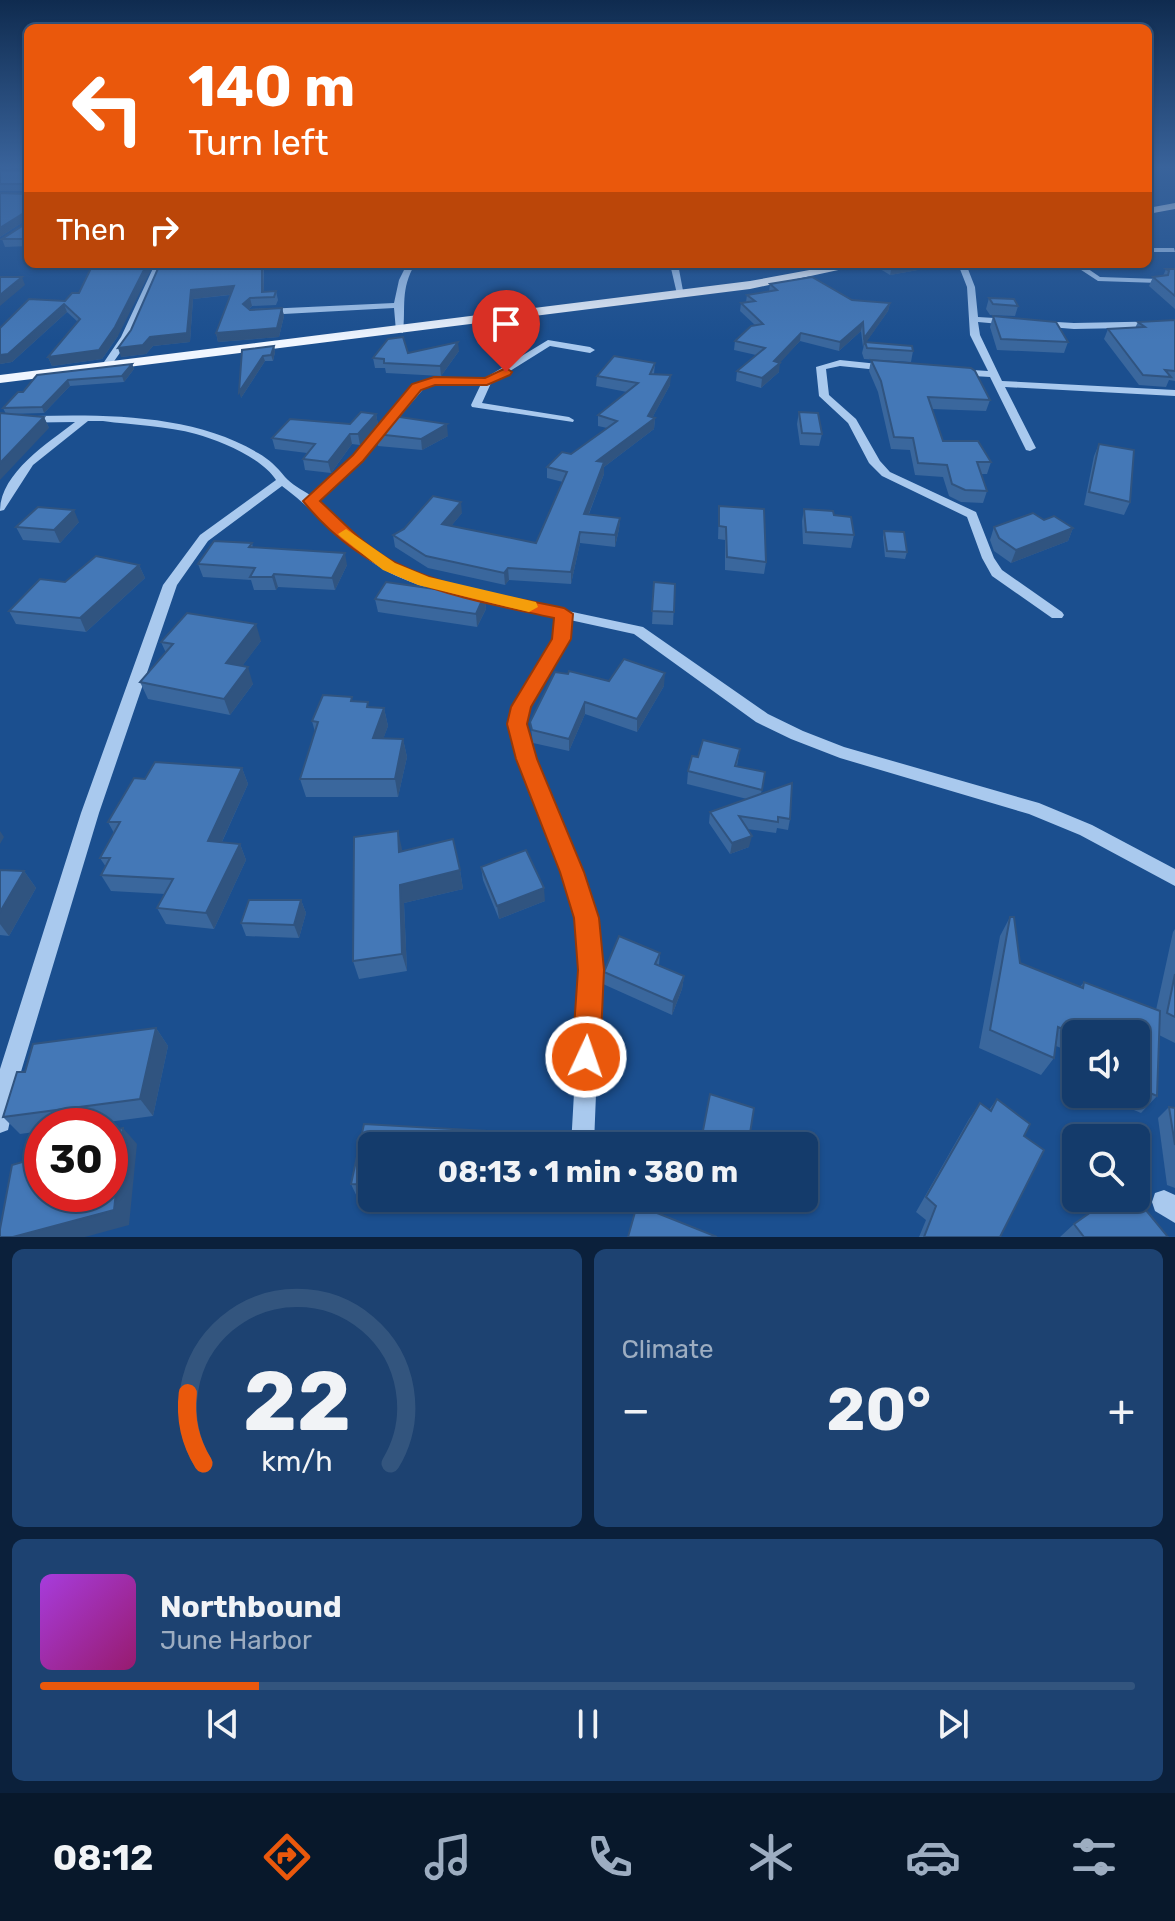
<!DOCTYPE html>
<html lang="en">
<head>
<meta charset="utf-8">
<style>
	:root { --surface:#143b6b; --page:#1d4271; --text:#f1f3f6; --muted:#9dadc1; --line:#33557e; --accent:#ea580c }
	body { margin:0; font-family:Rubik,sans-serif; background:var(--page); color:var(--text); height:100vh; display:flex; flex-direction:column; font-size:30px; white-space:nowrap }
	* { box-sizing:border-box; margin:0 }
	p { font-size:26px; color:var(--muted) }
	.icon { flex:none; width:44px; height:44px; fill:none; stroke:currentColor; stroke-width:2; stroke-linecap:round; stroke-linejoin:round }
	.map { position:relative; height:1237px; overflow:hidden }
	.sheet { display:flex; flex-direction:column; gap:12px; padding:12px; background:#0b203b; flex:1 }
	.sheet>* { flex:none }
	.banner { position:absolute; left:24px; top:24px; width:1128px; height:244px; border-radius:12px; box-shadow:0 2px 6px #0004,0 0 0 2px var(--line); background:#ea580c; color:#fff; overflow:hidden }
	.buttons { position:absolute; left:1062px; top:1020px; display:grid; gap:16px }
	.buttons a { display:grid; place-items:center; width:88px; height:88px; border-radius:12px; background:var(--surface); box-shadow:0 2px 6px #0004,0 0 0 2px var(--line); font-size:40px }
	.speed { position:absolute; left:24px; top:1108px; display:flex; gap:16px; font-size:40px; font-weight:700; text-align:center }
	.speed>* { display:grid; place-content:center; width:104px; height:104px; border-radius:50%; background:var(--surface); box-shadow:0 2px 6px #0004,0 0 0 2px var(--line); line-height:1 }
	.speed .limit { border:12px solid #d22; background:#fff; color:#111 }
	.pin { position:absolute; display:grid; place-items:center; width:68px; height:68px; color:#fff; margin:-82px -34px; border-radius:50% 50% 50% 0; rotate:-45deg; box-shadow:0 0 8px #0007 }
	.pin .icon { rotate:45deg }
	.me { position:absolute; width:88px; margin:-44px; rotate:3deg; stroke-linejoin:round; filter:drop-shadow(0 0 6px #0008) }
	.turn { display:flex; align-items:center; gap:28px; height:168px; padding:0 32px; font-size:36px }
	.turn .icon { width:104px; height:104px; stroke-width:2.5 }
	.turn b { display:block; font-size:56px; line-height:68px }
	.then { display:flex; align-items:center; height:76px; padding:0 32px; background:#0003; gap:16px; font-size:30px }
	.big { font-size:60px; font-weight:700; line-height:1.1 }
	.sheet .tile { flex:1; display:flex; flex-direction:column; justify-content:center; gap:12px; min-width:0; padding:0 28px; border-radius:12px; background:var(--page) }
	.sheet .dial { align-items:center; gap:0 }
	.dial svg { height:208px; overflow:visible; fill:none; stroke:var(--line); stroke-width:7; stroke-linecap:round; text-anchor:middle }
	.dial text { fill:var(--text); stroke:none }
	.song { display:flex; align-items:center; gap:24px }
	.cover { width:96px; height:96px; border-radius:12px; background:linear-gradient(135deg,hsl(280 70% 55%),hsl(320 70% 35%)) }
	.played { height:8px; border-radius:4px; background:linear-gradient(90deg,var(--accent) 20%,var(--line) 20%) }
	.keys { display:flex; justify-content:space-around; direction:ltr }
	.heat { display:flex; justify-content:space-between; align-items:center; font-size:44px; direction:ltr }
	.sheet .tiles { flex:1; display:grid; gap:12px; grid-template-columns:1fr 1fr }
	.tile:last-child { grid-column:span 2 }
	.trip { position:absolute; left:358px; top:1132px; width:460px; height:80px; border-radius:12px; background:var(--surface); box-shadow:0 2px 6px #0004,0 0 0 2px var(--line); font-weight:700; line-height:80px; text-align:center }
	.dock { display:flex; height:128px; justify-content:space-around; align-items:center; background:#08182b; color:var(--muted) }
	.dock .icon { width:56px; height:56px }
	.dock .current { color:var(--accent) }
	.dock b { font-size:36px; color:var(--text) }
	.map>svg:first-child { display:block }
</style>
</head>
<body>
<div class="map">
<svg width="1175" height="1237" viewBox="0 0 1175 1237">
	<rect width="100%" height="100%" fill="#1b4f8f"/>
	<g fill="none" stroke-linecap="round" stroke-linejoin="round">
		<!-- minor -->
		<g fill="#a9c9ee" fill-rule="evenodd">
			<path d="M1148,248H1174L1175,252H1148Z"/>
			<path d="M155,264H163L131,337L110,367H104L102,365L121,337Z"/>
			<path d="M407,264H415C400,290 406,306 403,333L396,331L394,308L265,315L261,312L265,309L394,303L399,280Z"/>
			<path d="M670,264H678L684,296L677,294Z"/>
			<path d="M958,264H966L975,287L978,317L1011,319L1015,322L1011,325L978,322L980,335L1002,381L1175,390V396L1005,387L1036,448L1030,451L1026,450L990,377L957,375L952,372L957,369L988,371L970,335L967,287Z"/>
			<path d="M1072,264H1081L1100,277L1159,279L1163,281L1159,283L1098,281Z"/>
			<path d="M1040,321L1074,323L1175,321V327L1074,329L1037,326L1036,324Z"/>
			<path d="M548,340L590,347L595,350L590,353L550,346L491,383L482,403L569,417L574,420L573,422L472,407L471,405L481,384L426,386L362,460L317,501L372,549L394,564L429,578L479,592L643,627L768,714L803,731L844,747L1039,803L1092,825L1175,869V886L1080,835L1029,814L840,758L791,739L756,722L634,634L570,620L568,639L529,707L525,724L534,759L581,872L597,918L601,970L594,1144L593,1146H571L581,970L577,918L563,872L518,759L509,724L513,707L554,639L557,617C505,606 428,595 383,569C346,548 317,512 282,486L208,541L177,585L99,813L20,1075L8,1130L0,1133V1069L81,813L163,585L200,535L276,480C262,458 221,441 196,434C168,426 132,425 103,421H88L33,465L4,510L0,511C0,473 48,443 75,422L0,423V417C82,415 185,409 258,453C270,460 276,466 285,477C291,484 302,490 310,495L354,456L420,381L485,378Z"/>
			<path d="M840,360L888,365L893,368L888,371L840,366L826,369L829,395L856,419L880,461L890,472L976,512L994,558L1002,570L1062,612L1064,615L1062,618H1052L992,576L982,558L967,517L882,476L869,463L848,423L819,396L816,367Z"/>
			<path d="M1164,1190L1175,1195V1223L1155,1211L1152,1202L1155,1193Z"/>
		</g>
		<!-- major -->
		<g fill="#f0f6ff" fill-rule="evenodd">
			<path d="M1175,203V209L1148,214V208Z"/>
			<path d="M842,264H866L750,289L0,383V375L750,281Z"/>
		</g>
	</g>
	<!-- wall -->
	<g fill="#3a679d">
		<path d="M0,168H13L11,170L28,171V246L5,247L2,239L27,223L26,220L0,237V193L25,194L27,191H0Z"/>
		<path d="M160,264H274L273,266H264V292L276,291L278,300L276,305L252,306L249,309L282,308L284,316L279,337L218,342L216,333L230,295L193,299L190,342L153,346L146,354L121,357L131,330Z"/>
		<path d="M872,264H951L890,275Z"/>
		<path d="M1166,269H1175V309L1149,286L1153,277L1163,276Z"/>
		<path d="M770,284L852,300L890,303L888,311L866,342L913,351L911,362L864,359L862,353L864,345L863,347L861,331L839,351L800,341L779,363V372L761,388L736,381L737,371L756,355L734,350L735,341L755,325L740,311L741,303L746,302L747,295L769,292Z"/>
		<path d="M79,293L118,336L102,359L52,366L48,357L78,322L67,312L12,362L0,364V328L65,301Z"/>
		<path d="M989,298L1018,306L1015,316L990,315L986,309Z"/>
		<path d="M993,316L1068,342L1064,353L997,350L990,327Z"/>
		<path d="M1175,320V381L1169,380L1166,387L1139,385L1104,339L1108,329L1135,328L1138,322Z"/>
		<path d="M274,346L275,352L273,361H265L241,398L242,350Z"/>
		<path d="M459,351L441,376L386,373L385,368H375L373,358L408,353Z"/>
		<path d="M871,360L990,400L986,411L932,409L943,441L991,462L987,474H981L987,491L983,503L961,502L949,496L943,477L915,475L910,450L891,449L878,392L869,371Z"/>
		<path d="M655,363L654,374L670,385L652,418H655L654,429L604,467V474L589,514L620,518L619,529L615,547L580,543L571,584L509,580L505,585L428,568L395,547L393,535L462,513L451,526L536,543L563,482L547,478V467L571,454L607,428L598,426V415L627,392L596,386L597,376Z"/>
		<path d="M132,364L134,369L124,382L70,386L44,413L8,414L44,417L49,428L6,414L3,408L23,392Z"/>
		<path d="M799,412L822,434L819,446L800,445L797,424Z"/>
		<path d="M376,414L378,425L360,445L352,444L331,473L305,470L303,459L307,453L275,449L272,438L350,424Z"/>
		<path d="M376,434L448,436L422,450L378,446Z"/>
		<path d="M1099,444L1130,502L1124,515L1084,505L1094,456Z"/>
		<path d="M719,506L766,562L764,574L725,570V540L718,539Z"/>
		<path d="M804,509L834,515L854,535L851,548L803,544L802,521Z"/>
		<path d="M1044,520L1073,528L1068,541L1011,563L994,551L990,540L994,527Z"/>
		<path d="M79,522L60,543L23,540L16,527Z"/>
		<path d="M884,531L907,552L905,559L885,557L883,537Z"/>
		<path d="M252,543L253,548L347,565L335,590L278,587L276,590H254L251,580L203,577L198,564Z"/>
		<path d="M139,565L145,578L86,632L16,624L9,611L65,582Z"/>
		<path d="M654,582L675,584L673,625L652,624Z"/>
		<path d="M484,596L486,609L477,627L378,612L375,599Z"/>
		<path d="M261,641L242,666L253,684L230,715L148,699L140,682L166,653L161,642Z"/>
		<path d="M609,681L664,686L637,732L585,714L569,751L533,743L530,722Z"/>
		<path d="M353,701L370,707L384,708L388,726L383,739H403L407,757L398,797H306L300,779L315,732L312,721Z"/>
		<path d="M740,749L737,766L765,772L761,794L790,819L788,830L777,828L776,833L747,829L749,847L730,854L709,823L710,812L747,799L687,784L688,771L698,757Z"/>
		<path d="M242,768L248,784L222,842L240,844L246,860L214,929L166,924L157,908L165,894L111,891L101,875L106,867L100,858L114,833L108,822L145,779Z"/>
		<path d="M402,851L460,870L463,889L404,903L407,971L359,979L353,961Z"/>
		<path d="M481,867L545,901L499,919L483,880Z"/>
		<path d="M0,870L24,871L36,888L9,936L0,935Z"/>
		<path d="M301,900L306,913L299,938L246,936L241,923Z"/>
		<path d="M1010,917L1020,963L1080,987L1084,982L1156,1010L1173,932L1175,929V1043L1159,1035L1157,1096L1141,1113L1096,1094H1136V1034H1076V1054L1056,1046L1054,1058L1041,1075L979,1048L1000,936Z"/>
		<path d="M660,953L659,965L684,976L682,989L672,1015L603,984L604,972Z"/>
		<path d="M156,1028L168,1046L153,1116L78,1126H42V1131L20,1134L3,1117L25,1072Z"/>
		<path d="M997,1099L1024,1136L1000,1237H919L926,1220L916,1212L969,1119L980,1103L989,1110Z"/>
		<path d="M1169,1107L1175,1108V1188L1167,1185L1158,1118Z"/>
		<path d="M372,1146V1198H540L539,1210L358,1199L351,1184Z"/>
		<path d="M1074,1224L1168,1237H1060Z"/>
	</g>
	<!-- shaded-wall -->
	<g fill="#305480">
		<path d="M24,213L26,220L0,237V228Z"/>
		<path d="M147,264H154L118,336L102,359L52,366L48,357Z"/>
		<path d="M262,264H263L264,297L262,292Z"/>
		<path d="M901,264H951L890,275L892,266Z"/>
		<path d="M22,277L25,285L0,306V295Z"/>
		<path d="M234,286L236,294L193,299L190,342L153,346L146,354L121,357L118,348L191,290Z"/>
		<path d="M250,298L252,306L245,312L243,304Z"/>
		<path d="M890,303L888,311L863,347L864,338Z"/>
		<path d="M64,304L67,312L12,362L0,364V355Z"/>
		<path d="M282,308L284,316L279,337L218,342L216,333Z"/>
		<path d="M863,322L861,331L839,351L840,342Z"/>
		<path d="M801,333L800,341L777,366L780,363L779,372L761,388L762,378L774,361Z"/>
		<path d="M458,342L459,351L441,376L440,366Z"/>
		<path d="M274,346L275,352L273,361L271,355Z"/>
		<path d="M263,356L265,361L241,398L239,392Z"/>
		<path d="M132,364L134,369L124,382L122,376Z"/>
		<path d="M671,375L670,385L650,422L655,418L654,429L604,467V474L584,526V514L597,461L648,416Z"/>
		<path d="M68,380L70,386L44,413L42,407Z"/>
		<path d="M376,414L378,425L360,445L358,434Z"/>
		<path d="M44,417L49,428L0,480V463Z"/>
		<path d="M447,424L448,436L422,450L421,439Z"/>
		<path d="M350,434L352,444L331,473L328,462Z"/>
		<path d="M461,502L462,513L443,536L442,524Z"/>
		<path d="M74,510L79,522L60,543L54,530Z"/>
		<path d="M620,518L619,529L615,547V535Z"/>
		<path d="M1073,528L1068,541L1011,563L1016,550Z"/>
		<path d="M580,532V543L571,584V572Z"/>
		<path d="M345,553L347,565L335,590L332,578Z"/>
		<path d="M139,565L145,578L86,632L80,618Z"/>
		<path d="M508,568L509,580L505,585L504,573Z"/>
		<path d="M274,574L278,587L276,590L272,577Z"/>
		<path d="M484,596L486,609L477,627L476,614Z"/>
		<path d="M256,624L261,641L232,680L226,663Z"/>
		<path d="M248,667L253,684L230,715L224,699Z"/>
		<path d="M665,673L664,686L637,732V719Z"/>
		<path d="M585,702V714L569,751V739Z"/>
		<path d="M384,708L388,726L377,756L373,738Z"/>
		<path d="M403,739L407,757L398,797L395,779Z"/>
		<path d="M242,768L248,784L215,857L208,841Z"/>
		<path d="M0,831L4,837L0,844Z"/>
		<path d="M398,831L402,849L403,870L399,852Z"/>
		<path d="M752,836L749,847L730,854L732,843Z"/>
		<path d="M240,844L246,860L214,929L206,913Z"/>
		<path d="M460,870L463,889L404,903L407,971L402,954L400,885Z"/>
		<path d="M24,871L36,888L9,936L0,924V912Z"/>
		<path d="M544,888L545,901L499,919L497,906Z"/>
		<path d="M301,900L306,913L299,938L294,925Z"/>
		<path d="M684,976L682,989L672,1015L673,1002Z"/>
		<path d="M156,1028L168,1046L153,1116L140,1099Z"/>
		<path d="M123,1128L137,1144L129,1225L85,1237H13Z"/>
	</g>
	<!-- building -->
	<g fill="#4478b7" stroke="#305480" stroke-width="2">
		<path d="M0,168H2L0,170L28,171V187L25,184H0Z"/>
		<path d="M28,188V216L24,213L0,228V193L25,194Z"/>
		<path d="M28,217V239H2L27,223Z"/>
		<path d="M93,264H147L115,327L99,350L48,357L80,319L64,304L8,354L0,355V328L29,299L65,301L72,293H79Z"/>
		<path d="M160,264H262V292L276,291L274,297L250,298L243,304L250,310L282,308L277,328L216,333L234,286L191,290L187,333L150,337L143,345L118,348L131,330Z"/>
		<path d="M1166,269H1175V296L1153,277L1168,275L1169,271Z"/>
		<path d="M0,277H22L0,295Z"/>
		<path d="M812,277L852,300L890,303L864,338L863,322L840,342L801,333L774,361L780,363L762,378L737,371L765,348L735,341L751,326L763,324L741,303L755,301L747,295L777,290L770,284Z"/>
		<path d="M989,298L1014,299L1018,306L993,304Z"/>
		<path d="M993,316L1056,322L1068,342L1001,339Z"/>
		<path d="M1175,320V371L1165,370L1171,377L1143,375L1108,329L1145,327L1138,322Z"/>
		<path d="M403,337L408,353L458,342L440,366L384,363V359L373,358L388,339Z"/>
		<path d="M865,342L912,346L913,351L867,348Z"/>
		<path d="M274,346L271,355L263,356L239,392L242,350Z"/>
		<path d="M614,356L655,363L650,374L671,375L648,416L655,418L597,461L604,462L584,514L620,518L615,535L580,532L571,572L508,568L504,573L426,556L393,535L404,529L433,496L461,502L442,524L536,543L567,472L547,467L562,452L571,454L617,421L598,415L638,383L597,376Z"/>
		<path d="M871,360L971,368L975,371L990,400L928,397L943,441H978L991,462H977L987,491L965,490L952,484L947,465L918,463L913,438L894,437L881,381Z"/>
		<path d="M132,364L122,376L68,380L42,407L3,408L18,392H23L37,375Z"/>
		<path d="M361,412L376,414L358,434H350L328,462L303,459L315,444L272,438L290,419L350,424Z"/>
		<path d="M799,412L818,413L822,434L802,433Z"/>
		<path d="M0,413L44,417L0,463Z"/>
		<path d="M393,416L447,424L421,439L376,434Z"/>
		<path d="M1099,444L1134,450L1130,502L1089,492Z"/>
		<path d="M719,506L764,509L766,562L727,557L726,527L719,526Z"/>
		<path d="M38,507L74,510L54,530L16,527Z"/>
		<path d="M804,509L833,511L834,515L851,517L854,535L806,532Z"/>
		<path d="M1033,513L1044,520L1054,516L1073,528L1016,550L999,538L994,527Z"/>
		<path d="M884,531L904,532L907,552L887,551Z"/>
		<path d="M214,541L252,543L249,547L345,553L332,578L274,574L272,577H250L255,568L198,564Z"/>
		<path d="M96,556L139,565L80,618L9,611L40,579L65,582Z"/>
		<path d="M386,582L484,596L476,614L375,599Z"/>
		<path d="M654,582L675,584L674,612L652,611Z"/>
		<path d="M187,613L256,624L226,663L248,667L224,699L140,682L173,644L161,642Z"/>
		<path d="M624,659L665,673L637,719L585,702L569,739L532,730L530,722L555,672L568,674L569,671L609,681Z"/>
		<path d="M323,695L352,697L351,701L368,702L367,707L384,708L373,738L403,739L395,779H300L318,722L312,721Z"/>
		<path d="M703,740L740,749L735,766L765,772L762,790L688,771L692,756L698,757Z"/>
		<path d="M155,762L242,768L208,841L240,844L206,913L157,908L173,879L101,875L110,858H100L120,822H108L134,778L145,779Z"/>
		<path d="M792,783L790,819L778,817V822L739,816L752,836L732,843L710,812Z"/>
		<path d="M398,831L399,852L453,839L460,870L400,885L402,954L353,961L354,837Z"/>
		<path d="M526,850L544,888L497,906L481,867Z"/>
		<path d="M0,870L24,871L0,912Z"/>
		<path d="M249,900H301L294,925L241,923Z"/>
		<path d="M1010,917H1014L1020,963L1083,988L1084,982L1160,1011L1157,1096L1136,1087V1034H1083L1067,1028V1031L1058,1027L1054,1058L990,1030Z"/>
		<path d="M619,936L660,953L655,964L684,976L673,1002L604,972Z"/>
		<path d="M1175,974V1017L1167,1013Z"/>
		<path d="M156,1028L140,1099L3,1117L17,1072H25L33,1044Z"/>
		<path d="M710,1094L754,1108L748,1146H700Z"/>
		<path d="M997,1099L1030,1124L1024,1136L1044,1150L1000,1237H924L936,1206L926,1197L980,1103L991,1111Z"/>
		<path d="M1169,1107L1175,1108V1145Z"/>
		<path d="M364,1124L542,1134L541,1146H372V1185L351,1184Z"/>
		<path d="M123,1128L114,1210L13,1237H0V1229L12,1165L26,1161L28,1152L42,1148V1194H110V1131Z"/>
		<path d="M1111,1198H1136L1168,1237H1084L1074,1224Z"/>
		<path d="M637,1205L717,1237H628Z"/>
	</g>
	<!-- sky -->
	<linearGradient id="sky" x2="0" y2="1"><stop stop-color="#0f2b4f"/><stop offset="0.49" stop-color="#39639b"/><stop offset="1" stop-color="#39639b" stop-opacity="0"/></linearGradient>
	<rect width="1175" height="341" fill="url(#sky)"/>
	<!-- route -->
	<path fill="#ea580c" stroke="#983908" stroke-width="2" d="M506,368L512,372L510,375L487,385H435L421,390L363,461L320,501C343,522 367,549 396,563C448,589 508,596 564,608L573,614L571,639L531,707L527,724L537,759L584,872L599,918L604,970L600,1057L596,1067L586,1071L576,1067L572,1057L578,970L574,918L560,872L516,759L507,724L511,707L552,639L554,618C455,596 371,585 303,501L353,455L412,384L434,377L485,378Z"/>
	<!-- slow -->
	<path fill="#f59e0b" d="M346,529L395,563L429,577L536,602L538,607L529,612L418,585L383,570L341,537L338,534Z"/>
</svg>
<div class="buttons">
<a><svg class="icon" aria-label="sound" viewBox="0 0 24 24"><path d="M4 9h4l5-4v14l-5-4H4zM17 9q2 3 0 6"/></svg></a>
<a><svg class="icon" aria-label="search" viewBox="0 0 24 24"><circle cx="10" cy="10" r="6"/><path d="M15 15l6 6"/></svg></a>
</div>
<div class="speed"><div class="limit">30</div></div>
<div class="pin" style="left:506px;top:372px;background:#d93025"><svg class="icon" aria-label="arrive" viewBox="0 0 24 24"><path d="M6 21V4h12l-3 4 3 4H6"/></svg></div>
<svg class="me" style="left:586px;top:1057px" viewBox="-20 -20 40 40"><circle r="17" fill="#ea580c" stroke="#fff" stroke-width="3"/><path d="M0-11L8 9 0 5-8 9z" fill="#fff"/></svg>
<div class="trip">08:13 · 1 min · 380 m</div>
<div class="banner">
<div class="turn"><svg class="icon" aria-label="left" viewBox="0 0 24 24"><path d="M17 20v-9H6M10 6l-5 5 5 5"/></svg><div><b>140 m</b>Turn left</div></div>
<div class="then">Then<svg class="icon" aria-label="right" viewBox="0 0 24 24"><path d="M7 20v-9h11M14 6l5 5-5 5"/></svg></div>
</div>
</div>
<section class="sheet">
<div class="tiles">
<div class="tile dial"><svg viewBox="0 0 100 80">
<path d="M14 69A42 42 0 1 1 86 69"/>
<path d="M14 69A42 42 0 0 1 8 42" stroke="#ea580c"/>
<text x="50" y="56" font-size="32" font-weight="700">22</text>
<text x="50" y="72" font-size="11">km/h</text>
</svg></div>
<div class="tile"><p>Climate</p>
<div class="heat"><a>−</a><b class="big">20°</b><a>+</a></div>
</div>
<div class="tile">
<div class="song"><i class="cover"></i><div><b>Northbound</b><p>June Harbor</p></div></div>
<div class="played"></div>
<div class="keys"><svg class="icon" aria-label="previous" viewBox="0 0 24 24"><path d="M18 5L8 12l10 7zM5 5v14"/></svg><svg class="icon" aria-label="pause" viewBox="0 0 24 24"><path d="M8 5v14M16 5v14"/></svg><svg class="icon" aria-label="next" viewBox="0 0 24 24"><path d="M6 5l10 7-10 7zM19 5v14"/></svg></div>
</div>
</div>
</section>
<nav class="dock">
<b>08:12</b>
<svg class="icon current" aria-label="directions" viewBox="0 0 24 24"><path d="M12 3l9 9-9 9-9-9zM9 14v-3h6M13 9l2 2-2 2"/></svg>
<svg class="icon" aria-label="music" viewBox="0 0 24 24"><path d="M9 18V5l10-2v13"/><circle cx="6" cy="18" r="3"/><circle cx="16" cy="16" r="3"/></svg>
<svg class="icon" aria-label="phone" viewBox="0 0 24 24"><path d="M5 4h4l2 5-3 2q2 4 5 5l2-3 5 2v4C11 20 4 13 5 4z"/></svg>
<svg class="icon" aria-label="climate" viewBox="0 0 24 24"><path d="M12 3v18M4 7l16 10M4 17L20 7"/></svg>
<svg class="icon" aria-label="car" viewBox="0 0 24 24"><path d="M5 17H2v-5l4-1 3-4h7l3 4 3 1v5h-3M9 17h6M6 11h13"/><circle cx="7" cy="17" r="2"/><circle cx="17" cy="17" r="2"/></svg>
<svg class="icon" aria-label="filters" viewBox="0 0 24 24"><path d="M4 7h16M4 17h16"/><circle cx="9" cy="7" r="2"/><circle cx="15" cy="17" r="2"/></svg>
</nav>
</body>
</html>
